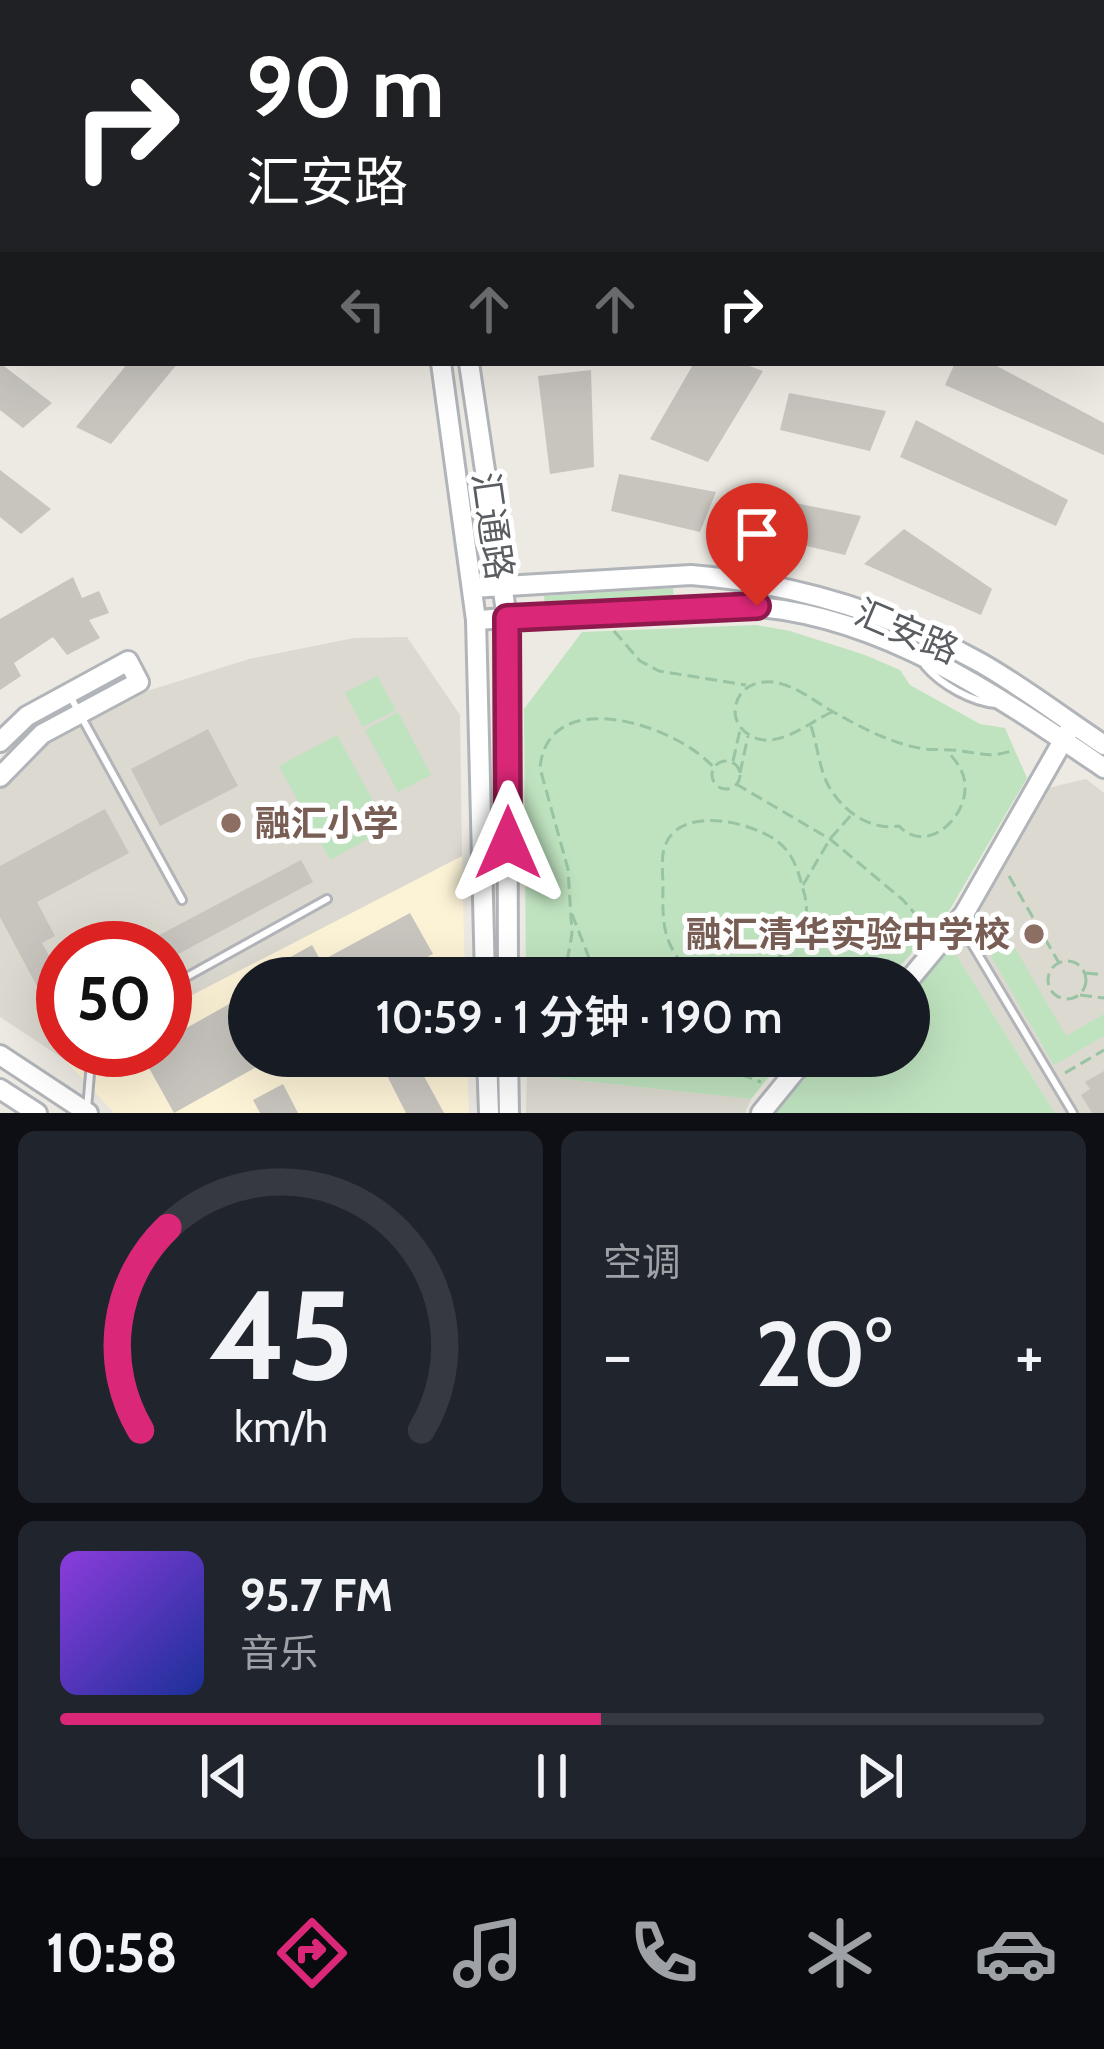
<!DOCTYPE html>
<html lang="zh">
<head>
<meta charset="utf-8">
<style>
	:root { --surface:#171b24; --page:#20242c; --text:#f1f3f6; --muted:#9ea1a6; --line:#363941; --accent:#db2777 }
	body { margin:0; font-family:Cabin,"Noto Sans SC",sans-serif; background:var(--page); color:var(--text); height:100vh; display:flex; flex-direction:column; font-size:45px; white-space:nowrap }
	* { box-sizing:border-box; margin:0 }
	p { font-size:39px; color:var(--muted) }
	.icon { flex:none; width:66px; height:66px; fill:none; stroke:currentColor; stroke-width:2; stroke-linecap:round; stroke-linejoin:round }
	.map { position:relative; height:1113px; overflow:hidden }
	.side { display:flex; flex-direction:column; gap:18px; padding:18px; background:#0d0f14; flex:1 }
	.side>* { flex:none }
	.top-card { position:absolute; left:0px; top:0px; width:1104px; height:366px; box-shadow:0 12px 48px #0002; background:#202124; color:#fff; overflow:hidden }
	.speed { position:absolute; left:36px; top:921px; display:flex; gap:24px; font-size:60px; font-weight:700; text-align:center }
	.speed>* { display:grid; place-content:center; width:156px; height:156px; border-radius:50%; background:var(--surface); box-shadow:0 12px 48px #0002; line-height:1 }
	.speed .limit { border:18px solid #d22; background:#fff; color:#111 }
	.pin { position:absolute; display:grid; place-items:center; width:102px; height:102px; color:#fff; margin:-123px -51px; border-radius:50% 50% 50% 0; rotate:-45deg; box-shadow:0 0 12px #0007 }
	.pin .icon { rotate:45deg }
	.me { position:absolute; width:132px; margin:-66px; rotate:0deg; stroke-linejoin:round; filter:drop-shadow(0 0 9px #0008) }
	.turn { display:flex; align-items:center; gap:42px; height:252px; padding:0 48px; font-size:54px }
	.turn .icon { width:156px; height:156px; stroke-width:2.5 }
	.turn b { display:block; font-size:84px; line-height:102px }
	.lanes { display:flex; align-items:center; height:114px; padding:0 48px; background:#0003; justify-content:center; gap:60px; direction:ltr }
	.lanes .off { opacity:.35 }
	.big { font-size:90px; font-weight:600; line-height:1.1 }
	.side .card { flex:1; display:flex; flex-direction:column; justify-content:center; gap:18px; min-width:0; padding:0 42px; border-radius:18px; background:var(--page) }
	.side .dial { align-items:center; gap:0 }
	.dial svg { height:312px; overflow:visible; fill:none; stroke:var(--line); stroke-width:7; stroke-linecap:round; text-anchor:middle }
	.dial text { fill:var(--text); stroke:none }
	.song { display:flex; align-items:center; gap:36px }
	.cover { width:144px; height:144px; border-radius:18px; background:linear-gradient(135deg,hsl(270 70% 55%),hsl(230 70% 35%)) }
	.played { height:12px; border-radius:6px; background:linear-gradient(90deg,var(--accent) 55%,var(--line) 55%) }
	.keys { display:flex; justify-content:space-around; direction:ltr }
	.heat { display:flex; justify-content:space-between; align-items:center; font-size:66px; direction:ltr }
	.side .tiles { flex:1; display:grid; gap:18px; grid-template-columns:1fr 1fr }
	.card:last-child { grid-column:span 2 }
	.trip { position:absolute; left:228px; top:957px; width:702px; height:120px; border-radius:60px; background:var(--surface); box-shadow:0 12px 48px #0002; font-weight:600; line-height:120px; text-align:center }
	.tabs { display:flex; height:192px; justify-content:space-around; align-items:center; background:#090b0e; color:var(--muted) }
	.tabs .icon { width:84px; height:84px }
	.tabs .selected { color:var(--accent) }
	.tabs b { font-size:54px; color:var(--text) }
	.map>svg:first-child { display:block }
</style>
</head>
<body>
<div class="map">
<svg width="1104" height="1113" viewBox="0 0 1104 1113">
	<rect width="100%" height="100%" fill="#eceae2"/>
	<!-- commercial -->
	<path fill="#fcf3d7" d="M462,856L465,978H249V1056H467L469,1113H114L65,1060L85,1050H165V1009Z"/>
	<!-- education -->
	<g fill="#dcd9d0">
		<path d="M407,637L460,715L462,856L165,1009V948H63V1050H85L65,1060L0,1017V790L47,744L141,693L249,659L354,638Z"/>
		<path d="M1086,779L1104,793V1113H1055L952,948L974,920L1048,788Z"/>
		<path d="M527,1075L751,1099L745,1113H526Z"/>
	</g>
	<!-- green -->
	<g fill="#bfe3bf">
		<path d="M673,588L674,598L545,605L544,596Z"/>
		<path d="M756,625L790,631L865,655L900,670L910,685L980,724L1005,728L1027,778L946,916L889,978H526L524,709L582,632Z"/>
		<path d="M377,676L396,710L363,727L345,693Z"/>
		<path d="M398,712L431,775L398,792L365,730Z"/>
		<path d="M337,735L388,828L330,860L279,766Z"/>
		<path d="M997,917L1066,1036L1104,1014V1036L1054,1065L976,930Z"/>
		<path d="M952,948L1055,1113H769L801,1078L832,1056H909V994Z"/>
		<path d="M526,1056H786L751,1099L527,1075Z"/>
	</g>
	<!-- building -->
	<g fill="#c8c5bf">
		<path d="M0,363L52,403L23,428L0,410Z"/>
		<path d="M128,363H178L111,444L76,427Z"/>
		<path d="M694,363H741L763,371L708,462L650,439Z"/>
		<path d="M955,363H991L1104,423V455L945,385Z"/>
		<path d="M591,370L594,467L550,474L538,376Z"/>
		<path d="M789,393L886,411L870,451L780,430Z"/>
		<path d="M916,420L1068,500L1056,526L900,457Z"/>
		<path d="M0,470L51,509L21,534L0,517Z"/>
		<path d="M619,474L716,492L700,532L611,511Z"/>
		<path d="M764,497L861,516L845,555L756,534Z"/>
		<path d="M904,529L992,589L981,615L864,564Z"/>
		<path d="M73,577L82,598L99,591L109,613L89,620L100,638L67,655L53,637L14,663L21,676L0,690V619Z"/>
		<path d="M208,729L238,786L160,826L131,769Z"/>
		<path d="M105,809L129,853L37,902L55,936L42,943L63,981V1035L0,917V866Z"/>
		<path d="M301,860L313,882L165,961V948H135Z"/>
		<path d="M410,913L433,954L388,978H253L312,945L321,961Z"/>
		<path d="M249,993V1056H276L174,1113L139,1050H165V1040Z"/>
		<path d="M377,1056H413L444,1113H406Z"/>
		<path d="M1104,1071V1113H1092L1081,1095L1090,1089L1085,1082Z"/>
		<path d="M283,1084L298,1113H260L253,1100Z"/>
	</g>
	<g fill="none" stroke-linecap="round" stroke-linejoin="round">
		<!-- lane casing -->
		<g stroke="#b2b4b9" stroke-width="12">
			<g id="lane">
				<path d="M925,666C941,685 972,702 996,704"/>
				<path d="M70,696L182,900"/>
				<path d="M960,924L1073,1113"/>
				<path d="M165,989L327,899"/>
				<path d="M87,1109L92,1050"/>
			</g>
		</g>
		<!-- street casing -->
		<g stroke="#b2b4b9" stroke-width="20">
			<g id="street">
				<path d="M398,3V0"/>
				<path d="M0,46L3,45"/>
			</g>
		</g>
		<!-- secondary casing -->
		<g stroke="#b1b5b9" stroke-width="24">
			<g id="secondary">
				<path d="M780,3L786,0"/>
				<path d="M833,3L839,0"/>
				<path d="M441,363L476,620L485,978"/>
				<path d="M469,363L507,618L508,978"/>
				<path d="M472,588L691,575C792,583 891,613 981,663C1023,687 1063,718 1104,745"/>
				<path d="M476,620C537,616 598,613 659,610C692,608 727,604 760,607C888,619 1001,698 1104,768"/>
				<path d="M0,742L27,716L128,661L139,682L42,734L0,777"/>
				<path d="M909,980L964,914L1068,732"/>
				<path d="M0,1055L88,1113"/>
				<path d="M487,1056L489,1113"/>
				<path d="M508,1056L509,1113"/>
				<path d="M0,1089L37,1113"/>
				<path d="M761,1113L796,1070L816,1056"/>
			</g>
		</g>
		<!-- path -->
		<g stroke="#98c4a4" stroke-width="3" stroke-dasharray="12 6" stroke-linecap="butt">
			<path d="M614,631L640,661L659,671L746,685"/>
			<path d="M832,712C807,723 775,753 748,734C740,729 735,721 735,711C736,690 753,680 773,682C799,686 817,704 839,715C866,730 894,744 924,749C936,750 949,749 961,751C986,754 989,758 1015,750"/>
			<path d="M811,726C817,744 819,766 827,783C841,810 869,831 899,826C926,855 966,819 965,787C965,772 957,762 948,752"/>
			<path d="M733,761L740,730"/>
			<circle cx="726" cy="775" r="14"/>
			<path d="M740,773L748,736"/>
			<path d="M736,784L830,839L903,900L917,916L922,933"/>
			<path d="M1009,876L1059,963"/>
			<path d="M803,885L830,839L852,814"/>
			<path d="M572,914L591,963L601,978"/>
			<circle cx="1067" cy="980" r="19"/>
			<path d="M1086,973L1104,975"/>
			<path d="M564,978L572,934L568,869L540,768C548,682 679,726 714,768"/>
			<path d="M696,978C664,948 662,929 663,887C663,875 661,860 664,849C676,804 750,821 777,841C793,853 798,870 803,889C808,904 808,920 800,934C791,951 768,965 753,978"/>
			<path d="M1080,995L1104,998"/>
			<path d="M690,1056L761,1082"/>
			<path d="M1065,1073L1104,1050"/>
		</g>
		<!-- lane -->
		<use href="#lane" stroke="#fff" stroke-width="6"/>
		<!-- street -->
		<use href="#street" stroke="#fff" stroke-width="14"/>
		<!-- secondary -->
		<use href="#secondary" stroke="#fff" stroke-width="18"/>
	</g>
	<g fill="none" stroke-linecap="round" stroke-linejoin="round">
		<!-- route casing -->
		<g stroke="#8e194d" stroke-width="30">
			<path id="route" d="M508,843L507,618L757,606"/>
		</g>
		<!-- route -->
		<use href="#route" stroke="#db2777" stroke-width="21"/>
	</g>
	<!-- markers -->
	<g fill="#8d6e63" stroke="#fff" stroke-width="4.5">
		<circle cx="231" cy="823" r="12"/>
		<circle cx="1034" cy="934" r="12"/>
	</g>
	<g text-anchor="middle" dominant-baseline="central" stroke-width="10" stroke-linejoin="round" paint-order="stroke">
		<!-- street labels -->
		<g font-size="36" fill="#5a5e62" stroke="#fff">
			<text transform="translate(493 526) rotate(82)">汇通路</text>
			<text transform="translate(907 631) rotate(23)">汇安路</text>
		</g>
		<!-- education labels -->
		<g font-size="36" font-weight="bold" fill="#785e54" stroke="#fff" text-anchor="start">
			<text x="255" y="823">融汇小学</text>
			<text x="1010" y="934" text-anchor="end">融汇清华实验中学校</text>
		</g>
	</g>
</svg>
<div class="speed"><div class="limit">50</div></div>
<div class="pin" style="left:757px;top:606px;background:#d93025"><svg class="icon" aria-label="arrive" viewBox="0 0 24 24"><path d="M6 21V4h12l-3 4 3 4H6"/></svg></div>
<svg class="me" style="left:508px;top:843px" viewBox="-20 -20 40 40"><path d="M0-17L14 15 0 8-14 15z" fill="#db2777" stroke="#fff" stroke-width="4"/></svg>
<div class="trip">10:59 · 1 分钟 · 190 m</div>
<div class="top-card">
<div class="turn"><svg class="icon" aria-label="right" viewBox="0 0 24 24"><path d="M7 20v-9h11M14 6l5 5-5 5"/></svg><div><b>90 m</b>汇安路</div></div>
<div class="lanes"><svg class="icon off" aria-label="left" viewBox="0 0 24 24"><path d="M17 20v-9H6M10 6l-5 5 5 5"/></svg><svg class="icon off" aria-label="ahead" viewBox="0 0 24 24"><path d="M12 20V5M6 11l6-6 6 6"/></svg><svg class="icon off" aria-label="ahead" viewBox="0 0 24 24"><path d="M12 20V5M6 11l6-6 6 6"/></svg><svg class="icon" aria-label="right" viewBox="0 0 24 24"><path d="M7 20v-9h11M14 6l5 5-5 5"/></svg></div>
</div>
</div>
<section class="side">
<div class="tiles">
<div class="card dial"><svg viewBox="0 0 100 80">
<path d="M14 69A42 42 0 1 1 86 69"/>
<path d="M14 69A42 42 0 0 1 21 17" stroke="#db2777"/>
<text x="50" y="56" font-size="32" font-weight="700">45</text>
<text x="50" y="72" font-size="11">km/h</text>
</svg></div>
<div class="card"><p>空调</p>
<div class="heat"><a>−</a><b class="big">20°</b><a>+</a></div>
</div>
<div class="card">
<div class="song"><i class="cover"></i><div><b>95.7 FM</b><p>音乐</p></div></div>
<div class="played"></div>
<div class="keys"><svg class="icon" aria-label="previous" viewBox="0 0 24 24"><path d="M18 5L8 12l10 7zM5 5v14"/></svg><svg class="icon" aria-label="pause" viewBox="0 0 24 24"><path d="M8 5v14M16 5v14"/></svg><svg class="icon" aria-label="next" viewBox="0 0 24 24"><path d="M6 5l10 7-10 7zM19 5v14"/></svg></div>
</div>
</div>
</section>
<nav class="tabs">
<b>10:58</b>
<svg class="icon selected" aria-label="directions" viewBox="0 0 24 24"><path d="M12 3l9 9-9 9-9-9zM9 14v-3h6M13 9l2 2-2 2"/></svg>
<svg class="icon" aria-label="music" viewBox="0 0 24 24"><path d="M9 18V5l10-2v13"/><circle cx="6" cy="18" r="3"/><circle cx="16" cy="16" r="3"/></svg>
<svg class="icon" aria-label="phone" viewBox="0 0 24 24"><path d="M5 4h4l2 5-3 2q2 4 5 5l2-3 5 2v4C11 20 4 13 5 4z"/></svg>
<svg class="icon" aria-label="climate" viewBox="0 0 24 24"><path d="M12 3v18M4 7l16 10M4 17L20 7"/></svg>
<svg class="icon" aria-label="car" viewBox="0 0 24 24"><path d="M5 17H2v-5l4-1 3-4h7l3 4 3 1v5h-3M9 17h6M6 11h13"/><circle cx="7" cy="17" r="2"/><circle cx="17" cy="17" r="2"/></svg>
</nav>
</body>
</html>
